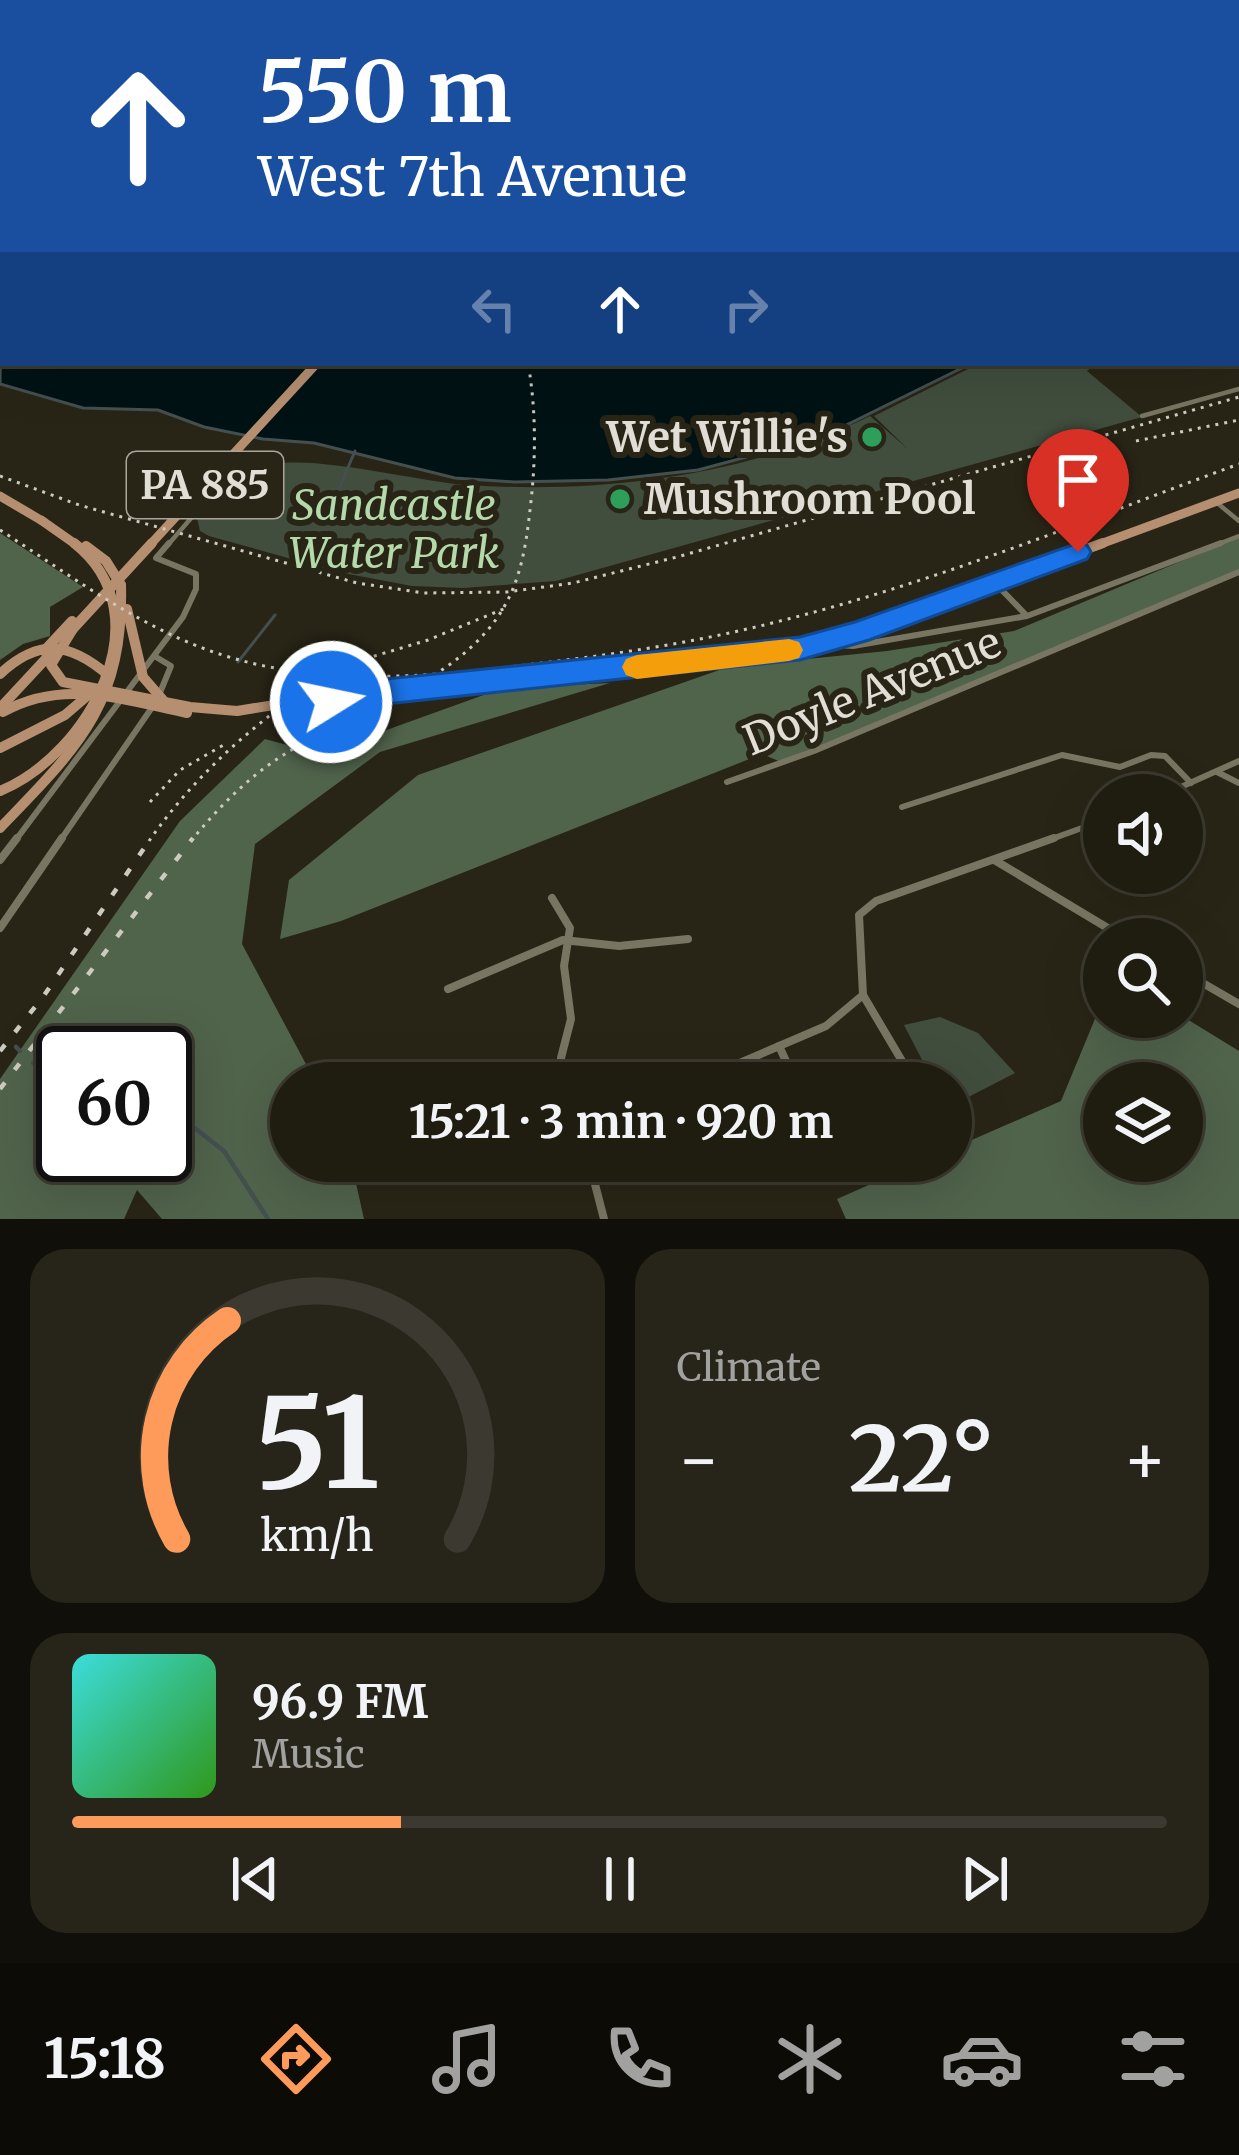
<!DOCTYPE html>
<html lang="en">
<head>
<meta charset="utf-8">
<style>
	:root { --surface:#1f1c10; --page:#272519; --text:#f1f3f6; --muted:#a1a19f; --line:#3c3a30; --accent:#ff9b5a }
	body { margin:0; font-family:Merriweather,serif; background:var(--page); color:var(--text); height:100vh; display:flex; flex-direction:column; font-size:45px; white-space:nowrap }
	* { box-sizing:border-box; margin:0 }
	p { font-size:39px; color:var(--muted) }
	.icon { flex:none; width:66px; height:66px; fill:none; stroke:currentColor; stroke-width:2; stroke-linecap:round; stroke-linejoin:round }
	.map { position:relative; height:1219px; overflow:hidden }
	.panel { display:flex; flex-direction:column; gap:30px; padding:30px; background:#110f09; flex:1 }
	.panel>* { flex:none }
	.banner { position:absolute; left:0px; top:0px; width:1239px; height:366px; box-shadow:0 12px 48px #0002,0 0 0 3px var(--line); background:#1a4fa0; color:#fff; overflow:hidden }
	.tools { position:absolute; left:1083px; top:774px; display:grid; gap:24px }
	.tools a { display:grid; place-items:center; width:120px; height:120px; border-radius:50%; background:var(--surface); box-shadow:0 12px 48px #0002,0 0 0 3px var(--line); font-size:60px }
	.speed { position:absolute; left:36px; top:1026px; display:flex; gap:24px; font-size:60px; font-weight:700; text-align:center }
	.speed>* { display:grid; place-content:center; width:156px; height:156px; border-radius:50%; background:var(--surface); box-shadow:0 12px 48px #0002,0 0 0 3px var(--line); line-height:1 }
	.speed .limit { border:6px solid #111; border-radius:18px; background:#fff; color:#111 }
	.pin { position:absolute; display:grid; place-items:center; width:102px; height:102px; color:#fff; margin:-123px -51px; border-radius:50% 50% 50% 0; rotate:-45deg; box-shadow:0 0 12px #0007 }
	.pin .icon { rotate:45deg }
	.me { position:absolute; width:132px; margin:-66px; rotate:80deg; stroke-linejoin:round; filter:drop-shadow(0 0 9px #0008) }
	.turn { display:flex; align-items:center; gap:42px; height:252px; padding:0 60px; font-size:54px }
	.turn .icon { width:156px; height:156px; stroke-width:2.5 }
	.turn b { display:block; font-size:84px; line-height:102px }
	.lanes { display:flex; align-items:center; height:114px; padding:0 60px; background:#0003; justify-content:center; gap:60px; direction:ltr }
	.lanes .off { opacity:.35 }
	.big { font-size:90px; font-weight:700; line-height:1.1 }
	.panel .tile { flex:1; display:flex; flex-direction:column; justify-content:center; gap:18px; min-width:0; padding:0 42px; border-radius:36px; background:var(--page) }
	.panel .dial { align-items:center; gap:0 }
	.dial svg { height:312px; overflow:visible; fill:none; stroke:var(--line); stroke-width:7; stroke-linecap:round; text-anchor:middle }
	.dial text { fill:var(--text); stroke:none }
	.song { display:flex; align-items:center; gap:36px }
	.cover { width:144px; height:144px; border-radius:18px; background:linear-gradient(135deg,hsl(180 70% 55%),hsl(110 70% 35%)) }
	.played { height:12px; border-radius:6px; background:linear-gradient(90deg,var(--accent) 30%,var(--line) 30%) }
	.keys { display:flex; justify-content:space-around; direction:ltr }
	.heat { display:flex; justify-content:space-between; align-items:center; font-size:66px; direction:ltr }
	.panel .tiles { flex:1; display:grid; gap:30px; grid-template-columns:1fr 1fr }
	.tile:last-child { grid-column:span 2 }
	.trip { position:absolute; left:270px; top:1062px; width:702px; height:120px; border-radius:60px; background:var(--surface); box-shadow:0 12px 48px #0002,0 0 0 3px var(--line); font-weight:700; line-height:120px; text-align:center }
	.tab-bar { display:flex; height:192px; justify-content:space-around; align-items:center; background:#0c0b06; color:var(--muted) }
	.tab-bar .icon { width:84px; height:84px }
	.tab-bar .on { color:var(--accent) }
	.tab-bar b { font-size:54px; color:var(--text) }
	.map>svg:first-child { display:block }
</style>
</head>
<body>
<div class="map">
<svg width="1239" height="1219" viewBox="0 0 1239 1219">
	<rect width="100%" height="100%" fill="#292516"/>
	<!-- green -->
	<g fill="#414e3e">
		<path d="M980,363H1097L1087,371L1142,417L556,581L463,588L412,586L338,572L209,536L200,531L197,518C213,500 235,475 260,467C305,451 417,482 468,485C603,494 748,476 870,416L909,450L874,416Z"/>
		<path d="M940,1017L978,1033L1015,1073L951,1106V1083H934L904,1025Z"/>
	</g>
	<!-- forest -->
	<g fill="#50634b" fill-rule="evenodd">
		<path d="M0,533L83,587L50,607V636L23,644L0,660Z"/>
		<path d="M1239,537V572L781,762L762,754L341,921L280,939L289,880L418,775L728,667L887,651L1014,631Z"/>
		<path d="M610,683L380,752L255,844L242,944L316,1083H291V1161H351L364,1219H162L137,1190L124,1219H0V1079L180,821L265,739L320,754L503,688ZM63,1053H165V1155H63Z"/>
		<path d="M1104,997V1017L1182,1016L1239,1051V1219H846L837,1199L923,1161H951V1149L1061,1101ZM1104,1083H1182V1161H1104Z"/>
	</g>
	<!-- water -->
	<path fill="#011215" stroke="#444f4f" stroke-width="3" d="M3,51V363H972L824,436L698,470L608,480L514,482L455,478L314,443L263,439L204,427L158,410L83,408L0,384Z"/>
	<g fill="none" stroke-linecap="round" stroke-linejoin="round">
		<!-- stream-far1 -->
		<g stroke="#444f4f" stroke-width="3">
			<path d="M335,498L355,451"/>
			<path d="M238,662L275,615"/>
		</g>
		<!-- stream -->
		<g stroke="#444f4f" stroke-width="4.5">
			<path d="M16,1047L20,1051"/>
			<path d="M33,1063L63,1069"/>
			<path d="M165,1105L224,1151L268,1219"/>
		</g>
		<!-- street-far3 -->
		<g stroke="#797563" stroke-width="3">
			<path d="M1067,0L1072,3"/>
			<path d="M726,1L788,3"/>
			<path d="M380,3L384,0"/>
		</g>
		<!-- street-far2 -->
		<g stroke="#797563" stroke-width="4.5">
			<path d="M1142,416L1239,389"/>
			<path d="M1216,502L1239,521"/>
			<path d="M167,546L205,502"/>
			<path d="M1213,546L1239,536"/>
		</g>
		<!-- street-far1 -->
		<g stroke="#797563" stroke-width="6">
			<path d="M995,583L1026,615"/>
			<path d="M822,644L853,646L1027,616L1221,543"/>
			<path d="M156,657L171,666L159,695"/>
			<path d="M1217,772L1239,783"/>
			<path d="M727,782L814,751L1239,572"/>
			<path d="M1163,795L1239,761"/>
			<path d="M902,807L1062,755L1120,767L1151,755L1165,756L1191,783"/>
			<path d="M15,841L183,617L196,589V574L156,558L169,543"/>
			<path d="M60,841L153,706"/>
			<path d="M1046,841L1104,820"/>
		</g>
		<!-- street -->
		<g stroke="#797563" stroke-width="8">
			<path d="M0,860L17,838"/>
			<path d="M996,861L1126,939"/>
			<path d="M552,898L570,928L564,966L571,1019L561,1058L565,1083"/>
			<path d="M0,928L62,838"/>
			<path d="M1182,971L1239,1004"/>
			<path d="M448,989L563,940L619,946L688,939"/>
			<path d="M779,1046L796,1083"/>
			<path d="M693,1083L826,1026L863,995"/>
			<path d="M915,1083L863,995L859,915L876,901L1054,838"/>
			<path d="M589,1161L604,1219"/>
		</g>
		<!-- secondary-far2 -->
		<g stroke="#797563" stroke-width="4.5">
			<path d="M452,0H568"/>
			<path d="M1116,0L1125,3"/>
			<path d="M1152,3L1160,0"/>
		</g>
		<!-- secondary-far1 -->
		<path stroke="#797563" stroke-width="6" d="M1236,291L1239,287"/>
		<!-- secondary -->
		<path stroke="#797563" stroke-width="8" d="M1236,314L1239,319"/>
		<!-- primary-far2 -->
		<path stroke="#b68f71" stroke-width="4.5" d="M57,3L62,0"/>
		<!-- primary-far1 -->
		<g stroke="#b68f71" stroke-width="9">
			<path d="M0,496L44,522"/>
			<path d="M41,520L78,546"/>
			<path d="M149,546L317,363"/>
			<path d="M1095,546L1239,493"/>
		</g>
		<!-- primary -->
		<g stroke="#b68f71" stroke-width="10">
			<path d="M86,546L106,561L121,585"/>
			<path d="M127,609L143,677L163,700"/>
			<path d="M73,629L51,665L63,682L190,707L237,711L330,696L775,652L859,632L1103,543"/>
			<path d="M71,631L152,543"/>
			<path d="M44,651L72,621"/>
			<path d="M0,674C39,638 69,642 108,675"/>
			<path d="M0,708L55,649"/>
			<path d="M3,712C63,678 124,700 187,713"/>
			<path d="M0,748L65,715L93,691"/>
			<path d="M0,791C88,755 166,615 74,543"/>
			<path d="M0,828C78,747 124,705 121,585"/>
		</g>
		<!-- rail-far1 -->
		<g stroke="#cdcac0" stroke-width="3" stroke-dasharray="3 6" stroke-linecap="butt">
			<path d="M39,3L44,0"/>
			<path d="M64,3L69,0"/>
			<path d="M185,3L190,0"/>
			<path d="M385,3L389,0"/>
			<path d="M1136,441L1239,420"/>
			<path d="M0,476L79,505L357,583L424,593L507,592L573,583L677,557L1239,397"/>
			<path d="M0,530C73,577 145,632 229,657C325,686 428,677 526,665C610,655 694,643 776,622C934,583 1086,520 1239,464"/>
			<path d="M348,664L428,640L506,608"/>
			<path d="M150,802L180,770L227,743"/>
			<path d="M149,841C195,775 254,723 321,679"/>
			<path d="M191,841C218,808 249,776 285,754C356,709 460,683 504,607C523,574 527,537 531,501C536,456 536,408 528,363"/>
		</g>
		<!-- rail -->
		<g stroke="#cdcac0" stroke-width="4.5" stroke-dasharray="8 16" stroke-linecap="butt">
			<path d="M0,1051L43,997L151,838"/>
			<path d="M0,1089L193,838"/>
		</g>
	</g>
	<!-- route -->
	<path fill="#1a73e8" stroke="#114b97" stroke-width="3" d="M1078,543L1087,545L1091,552L1087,559L869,640L800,660L386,704L331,714L320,711L316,702L320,693L386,679L800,637L855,622Z"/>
	<!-- slow -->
	<path fill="#f59e0b" d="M789,639L799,642L803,650L799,658L789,661L637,679L626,675L622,667L626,659L637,655Z"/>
	<!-- markers -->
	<g fill="#2e9e5b" stroke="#292516" stroke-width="4.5">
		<circle cx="872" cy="437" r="12"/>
		<circle cx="620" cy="499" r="12"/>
	</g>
	<g text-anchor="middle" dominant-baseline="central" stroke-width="12" stroke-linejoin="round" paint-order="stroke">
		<!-- shield labels -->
		<rect fill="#292516" stroke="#aaa69c" stroke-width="3" x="127" y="452" width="156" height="66" rx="9"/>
		<g font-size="39" font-weight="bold" fill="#e1ded5">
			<text x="205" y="485">PA 885</text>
		</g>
		<!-- poi labels -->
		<g font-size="42" font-weight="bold" fill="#e1ded5" stroke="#292516" text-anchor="end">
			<text x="848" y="437">Wet Willie's</text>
			<text x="644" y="499" text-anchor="start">Mushroom Pool</text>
		</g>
		<!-- park labels -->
		<g font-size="42" font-style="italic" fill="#b4d9aa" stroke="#292516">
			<text x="394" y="505">Sandcastle<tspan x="394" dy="48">Water Park</tspan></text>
		</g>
		<!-- street labels -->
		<g font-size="42" fill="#e1ded5" stroke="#292516">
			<text transform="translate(872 691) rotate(-22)">Doyle Avenue</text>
		</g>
	</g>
</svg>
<div class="tools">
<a><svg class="icon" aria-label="sound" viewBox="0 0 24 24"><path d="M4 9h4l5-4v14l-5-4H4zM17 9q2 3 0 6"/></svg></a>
<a><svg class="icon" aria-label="search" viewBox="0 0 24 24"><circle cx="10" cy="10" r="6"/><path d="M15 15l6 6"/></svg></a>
<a><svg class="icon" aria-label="layers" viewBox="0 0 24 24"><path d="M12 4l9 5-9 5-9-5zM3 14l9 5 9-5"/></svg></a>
</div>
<div class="speed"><div class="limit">60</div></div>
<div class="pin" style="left:1078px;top:552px;background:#d93025"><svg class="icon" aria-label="arrive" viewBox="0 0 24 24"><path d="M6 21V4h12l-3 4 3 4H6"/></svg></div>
<svg class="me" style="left:331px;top:702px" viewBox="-20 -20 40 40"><circle r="17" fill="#1a73e8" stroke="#fff" stroke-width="3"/><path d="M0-11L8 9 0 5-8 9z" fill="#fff"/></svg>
<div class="trip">15:21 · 3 min · 920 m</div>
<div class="banner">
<div class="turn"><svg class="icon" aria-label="ahead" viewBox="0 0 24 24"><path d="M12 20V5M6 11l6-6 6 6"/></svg><div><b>550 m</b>West 7th Avenue</div></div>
<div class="lanes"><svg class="icon off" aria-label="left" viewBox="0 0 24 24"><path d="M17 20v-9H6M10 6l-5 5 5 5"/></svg><svg class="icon" aria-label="ahead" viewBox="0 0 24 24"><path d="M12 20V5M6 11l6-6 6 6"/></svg><svg class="icon off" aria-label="right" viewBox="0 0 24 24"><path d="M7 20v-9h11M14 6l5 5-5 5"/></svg></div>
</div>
</div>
<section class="panel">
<div class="tiles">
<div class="tile dial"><svg viewBox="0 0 100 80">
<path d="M14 69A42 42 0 1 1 86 69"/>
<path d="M14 69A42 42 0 0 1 27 13" stroke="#ff9b5a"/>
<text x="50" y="56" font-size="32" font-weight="700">51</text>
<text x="50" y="72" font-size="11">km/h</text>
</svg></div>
<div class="tile"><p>Climate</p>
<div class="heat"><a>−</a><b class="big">22°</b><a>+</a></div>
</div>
<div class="tile">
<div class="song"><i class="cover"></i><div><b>96.9 FM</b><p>Music</p></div></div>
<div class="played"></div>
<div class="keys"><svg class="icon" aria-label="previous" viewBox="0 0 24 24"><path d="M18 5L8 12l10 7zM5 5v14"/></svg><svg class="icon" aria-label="pause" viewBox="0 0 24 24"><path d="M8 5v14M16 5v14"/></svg><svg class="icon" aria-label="next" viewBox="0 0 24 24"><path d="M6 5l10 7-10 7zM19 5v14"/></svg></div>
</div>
</div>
</section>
<nav class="tab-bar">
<b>15:18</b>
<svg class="icon on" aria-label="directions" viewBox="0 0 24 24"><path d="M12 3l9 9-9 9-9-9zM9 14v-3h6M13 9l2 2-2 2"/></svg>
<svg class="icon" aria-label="music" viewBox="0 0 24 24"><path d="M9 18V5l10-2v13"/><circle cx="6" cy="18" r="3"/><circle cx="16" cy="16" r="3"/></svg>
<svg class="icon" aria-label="phone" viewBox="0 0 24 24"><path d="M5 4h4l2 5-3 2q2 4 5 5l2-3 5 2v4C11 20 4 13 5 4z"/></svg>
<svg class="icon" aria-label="climate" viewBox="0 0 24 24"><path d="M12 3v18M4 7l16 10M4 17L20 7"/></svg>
<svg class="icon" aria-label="car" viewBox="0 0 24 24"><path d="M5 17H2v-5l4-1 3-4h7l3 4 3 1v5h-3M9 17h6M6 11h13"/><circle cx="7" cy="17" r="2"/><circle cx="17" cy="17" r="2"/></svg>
<svg class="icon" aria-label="filters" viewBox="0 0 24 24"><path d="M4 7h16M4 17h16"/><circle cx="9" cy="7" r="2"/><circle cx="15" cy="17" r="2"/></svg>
</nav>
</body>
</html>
